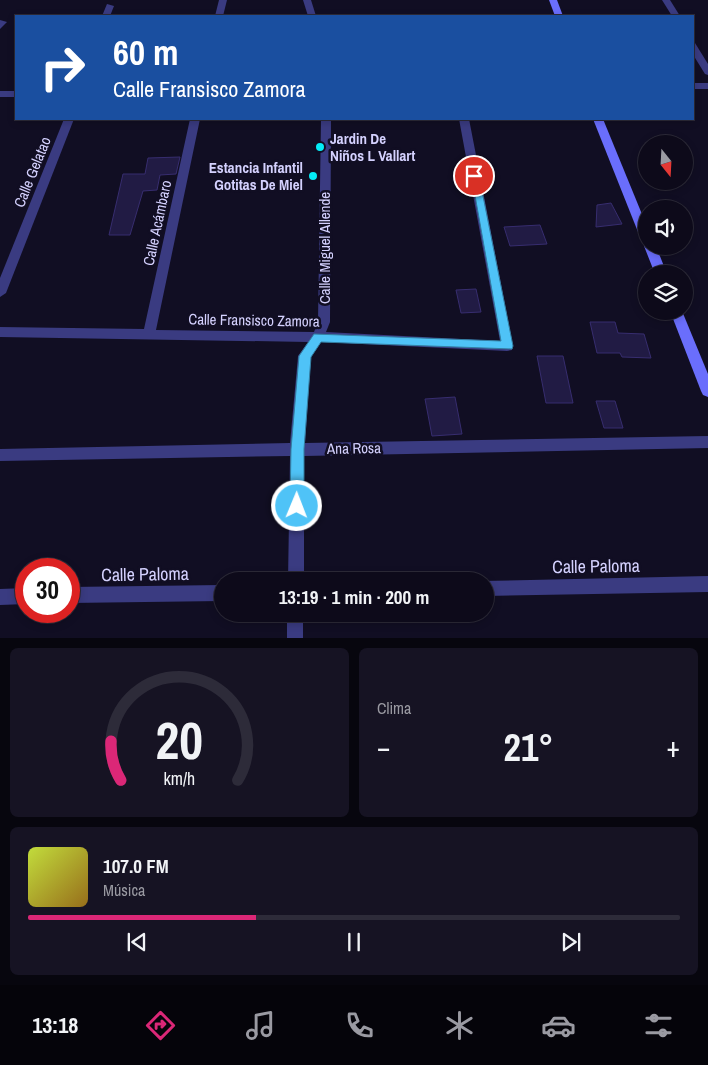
<!DOCTYPE html>
<html lang="es">
<head>
<meta charset="utf-8">
<style>
	:root { --surface:#0d0a1a; --page:#161323; --text:#f1f3f6; --muted:#9a9aa2; --line:#2d2b39; --accent:#db2777 }
	body { margin:0; font-family:"Archivo Narrow",sans-serif; background:var(--page); color:var(--text); height:100vh; display:flex; flex-direction:column; font-size:19px; white-space:nowrap }
	* { box-sizing:border-box; margin:0 }
	p { font-size:16px; color:var(--muted) }
	.icon { flex:none; width:28px; height:28px; fill:none; stroke:currentColor; stroke-width:2; stroke-linecap:round; stroke-linejoin:round }
	.map { position:relative; height:638px; overflow:hidden }
	.panel { display:flex; flex-direction:column; gap:10px; padding:10px; background:#07060e; flex:1 }
	.panel>* { flex:none }
	.guide { position:absolute; left:15px; top:15px; width:679px; height:105px; border-radius:0px; box-shadow:0 2px 8px #0003,0 0 0 1px var(--line); background:#1a4fa0; color:#fff; overflow:hidden }
	.needle { width:32px; rotate:162deg }
	.fabs { position:absolute; left:638px; top:135px; display:grid; gap:10px }
	.fabs a { display:grid; place-items:center; width:55px; height:55px; border-radius:50%; background:var(--surface); box-shadow:0 2px 8px #0003,0 0 0 1px var(--line); font-size:25px }
	.speed { position:absolute; left:15px; top:558px; display:flex; gap:10px; font-size:25px; font-weight:700; text-align:center }
	.speed>* { display:grid; place-content:center; width:65px; height:65px; border-radius:50%; background:var(--surface); box-shadow:0 2px 8px #0003,0 0 0 1px var(--line); line-height:1 }
	.speed .limit { border:8px solid #d22; background:#fff; color:#111 }
	.pin { position:absolute; display:grid; place-items:center; width:42px; height:42px; color:#fff; margin:-21px; border:2px solid #fff; border-radius:50%; box-shadow:0 1px 5px #0007 }
	.me { position:absolute; width:55px; margin:-28px; rotate:1deg; stroke-linejoin:round; filter:drop-shadow(0 0 4px #0008) }
	.turn { display:flex; align-items:center; gap:18px; height:105px; padding:0 15px; font-size:22px }
	.turn .icon { width:65px; height:65px; stroke-width:2.5 }
	.turn b { display:block; font-size:35px; line-height:42px }
	.big { font-size:38px; font-weight:800; line-height:1.1 }
	.panel .tile { flex:1; display:flex; flex-direction:column; justify-content:center; gap:8px; min-width:0; padding:0 18px; border-radius:8px; background:var(--page) }
	.panel .dial { align-items:center; gap:0 }
	.dial svg { height:130px; overflow:visible; fill:none; stroke:var(--line); stroke-width:7; stroke-linecap:round; text-anchor:middle }
	.dial text { fill:var(--text); stroke:none }
	.song { display:flex; align-items:center; gap:15px }
	.cover { width:60px; height:60px; border-radius:8px; background:linear-gradient(135deg,hsl(70 70% 55%),hsl(40 70% 35%)) }
	.played { height:5px; border-radius:2px; background:linear-gradient(90deg,var(--accent) 35%,var(--line) 35%) }
	.keys { display:flex; justify-content:space-around; direction:ltr }
	.heat { display:flex; justify-content:space-between; align-items:center; font-size:28px; direction:ltr }
	.panel .tiles { flex:1; display:grid; gap:10px; grid-template-columns:1fr 1fr }
	.tile:last-child { grid-column:span 2 }
	.trip { position:absolute; left:214px; top:572px; width:280px; height:50px; border-radius:25px; background:var(--surface); box-shadow:0 2px 8px #0003,0 0 0 1px var(--line); font-weight:800; line-height:50px; text-align:center }
	.tab-bar { display:flex; height:80px; justify-content:space-around; align-items:center; background:#05040a; color:var(--muted) }
	.tab-bar .icon { width:35px; height:35px }
	.tab-bar .selected { color:var(--accent) }
	.tab-bar b { font-size:22px; color:var(--text) }
	.map>svg:first-child { display:block }
</style>
</head>
<body>
<div class="map">
<svg width="708" height="638" viewBox="0 0 708 638">
	<rect width="100%" height="100%" fill="#110e23"/>
	<!-- building -->
	<g fill="#211b44" stroke="#372d6f">
		<path d="M180,157L176,174L160,175L157,190L143,191L130,235H109L123,174H145L148,158Z"/>
		<path d="M611,203L622,224L596,227L597,205Z"/>
		<path d="M540,225L547,244L510,246L504,227Z"/>
		<path d="M476,289L481,312L461,313L456,290Z"/>
		<path d="M590,322H615L618,333L644,334L651,358L622,357L620,353H597Z"/>
		<path d="M537,356H563L573,403H546Z"/>
		<path d="M455,397L462,434L432,436L425,399Z"/>
		<path d="M596,401H615L623,428H604Z"/>
	</g>
	<g fill="none" stroke-linecap="round" stroke-linejoin="round">
		<!-- street -->
		<g fill="#3a3b81" fill-rule="evenodd">
			<path d="M219,0H227L223,16H215Z"/>
			<path d="M303,0H311L316,16H308Z"/>
			<path d="M662,0H670L680,16H672Z"/>
			<path d="M107,4L114,6L110,16H102Z"/>
			<path d="M0,20L7,22L0,29Z"/>
			<path d="M692,43H695L708,64V75L705,74L692,53Z"/>
			<rect x="692" y="83" width="16" height="6"/>
			<rect x="0" y="91" width="16" height="6"/>
			<path d="M64,119H74L6,293L0,297V278Z"/>
			<path d="M190,119H200L156,330L314,332L318,322L321,119H331L330,322L326,332L500,341L459,119H469L513,346L512,350L507,351L321,342L311,357L305,443L708,436V448L304,456V581H288L290,456L0,461V449L290,443L298,356L308,342L0,337V327L144,329Z"/>
			<path d="M708,576V592L485,596V581H482Z"/>
			<path d="M222,585V601L69,603V587Z"/>
			<path d="M26,588V604L0,605V589Z"/>
			<rect x="287" y="614" width="16" height="24"/>
		</g>
		<!-- secondary -->
		<g fill="#6a6efc" fill-rule="evenodd">
			<path d="M549,0H557L563,16H555Z"/>
			<path d="M593,119H603L646,224V241L640,237Z"/>
			<path d="M646,243V246H656L667,274H655L644,246Z"/>
			<path d="M670,311H682L708,374V397L703,395L701,391Z"/>
		</g>
	</g>
	<!-- route -->
	<path fill="#4fc3f7" stroke="#337fa1" d="M471,173L479,176L513,346L512,349L321,342L311,357L304,449V506L301,510L297,512L292,510L290,506L291,449L299,356L314,334L501,341Z"/>
	<!-- markers -->
	<g fill="#04ecf7" stroke="#110e23" stroke-width="2">
		<circle cx="320" cy="147" r="5"/>
		<circle cx="313" cy="176" r="5"/>
	</g>
	<g text-anchor="middle" dominant-baseline="central" stroke-width="5" stroke-linejoin="round" paint-order="stroke">
		<!-- poi labels -->
		<g font-size="15" font-weight="bold" fill="#d4d1fe" stroke="#110e23" text-anchor="start">
			<text x="330" y="138">Jardin De<tspan x="330" dy="17">Niños L Vallart</tspan></text>
			<text x="303" y="167" text-anchor="end">Estancia Infantil<tspan x="303" dy="17">Gotitas De Miel</tspan></text>
		</g>
		<!-- street labels -->
		<g font-size="15" fill="#d4d1fe" stroke="#110e23">
			<text transform="translate(32 172) rotate(-68)">Calle Gelatao</text>
			<text transform="translate(157 223) rotate(-78)">Calle Acámbaro</text>
			<text transform="translate(324 248) rotate(-90)">Calle Miguel Allende</text>
			<text transform="translate(254 320) rotate(1)">Calle Fransisco Zamora</text>
			<text transform="translate(354 448) rotate(-1)">Ana Rosa</text>
		</g>
		<!-- near-street labels -->
		<g font-size="18" fill="#d4d1fe" stroke="#110e23">
			<text transform="translate(596 566) rotate(-1)">Calle Paloma</text>
			<text transform="translate(145 574) rotate(-1)">Calle Paloma</text>
		</g>
	</g>
</svg>
<div class="fabs">
<a><svg class="needle" viewBox="-14 -14 28 28"><path d="M0-13l5 13h-10z" fill="#e53935"/><path d="M0 13l5-13h-10z" fill="#9a9aa2"/></svg></a>
<a><svg class="icon" aria-label="sound" viewBox="0 0 24 24"><path d="M4 9h4l5-4v14l-5-4H4zM17 9q2 3 0 6"/></svg></a>
<a><svg class="icon" aria-label="layers" viewBox="0 0 24 24"><path d="M12 4l9 5-9 5-9-5zM3 14l9 5 9-5"/></svg></a>
</div>
<div class="speed"><div class="limit">30</div></div>
<div class="pin" style="left:474px;top:176px;background:#d93025"><svg class="icon" aria-label="arrive" viewBox="0 0 24 24"><path d="M6 21V4h12l-3 4 3 4H6"/></svg></div>
<svg class="me" style="left:297px;top:506px" viewBox="-20 -20 40 40"><circle r="17" fill="#4fc3f7" stroke="#fff" stroke-width="3"/><path d="M0-11L8 9 0 5-8 9z" fill="#fff"/></svg>
<div class="trip">13:19 · 1 min · 200 m</div>
<div class="guide">
<div class="turn"><svg class="icon" aria-label="right" viewBox="0 0 24 24"><path d="M7 20v-9h11M14 6l5 5-5 5"/></svg><div><b>60 m</b>Calle Fransisco Zamora</div></div>
</div>
</div>
<section class="panel">
<div class="tiles">
<div class="tile dial"><svg viewBox="0 0 100 80">
<path d="M14 69A42 42 0 1 1 86 69"/>
<path d="M14 69A42 42 0 0 1 8 45" stroke="#db2777"/>
<text x="50" y="56" font-size="32" font-weight="700">20</text>
<text x="50" y="72" font-size="11">km/h</text>
</svg></div>
<div class="tile"><p>Clima</p>
<div class="heat"><a>−</a><b class="big">21°</b><a>+</a></div>
</div>
<div class="tile">
<div class="song"><i class="cover"></i><div><b>107.0 FM</b><p>Música</p></div></div>
<div class="played"></div>
<div class="keys"><svg class="icon" aria-label="previous" viewBox="0 0 24 24"><path d="M18 5L8 12l10 7zM5 5v14"/></svg><svg class="icon" aria-label="pause" viewBox="0 0 24 24"><path d="M8 5v14M16 5v14"/></svg><svg class="icon" aria-label="next" viewBox="0 0 24 24"><path d="M6 5l10 7-10 7zM19 5v14"/></svg></div>
</div>
</div>
</section>
<nav class="tab-bar">
<b>13:18</b>
<svg class="icon selected" aria-label="directions" viewBox="0 0 24 24"><path d="M12 3l9 9-9 9-9-9zM9 14v-3h6M13 9l2 2-2 2"/></svg>
<svg class="icon" aria-label="music" viewBox="0 0 24 24"><path d="M9 18V5l10-2v13"/><circle cx="6" cy="18" r="3"/><circle cx="16" cy="16" r="3"/></svg>
<svg class="icon" aria-label="phone" viewBox="0 0 24 24"><path d="M5 4h4l2 5-3 2q2 4 5 5l2-3 5 2v4C11 20 4 13 5 4z"/></svg>
<svg class="icon" aria-label="climate" viewBox="0 0 24 24"><path d="M12 3v18M4 7l16 10M4 17L20 7"/></svg>
<svg class="icon" aria-label="car" viewBox="0 0 24 24"><path d="M5 17H2v-5l4-1 3-4h7l3 4 3 1v5h-3M9 17h6M6 11h13"/><circle cx="7" cy="17" r="2"/><circle cx="17" cy="17" r="2"/></svg>
<svg class="icon" aria-label="filters" viewBox="0 0 24 24"><path d="M4 7h16M4 17h16"/><circle cx="9" cy="7" r="2"/><circle cx="15" cy="17" r="2"/></svg>
</nav>
</body>
</html>
